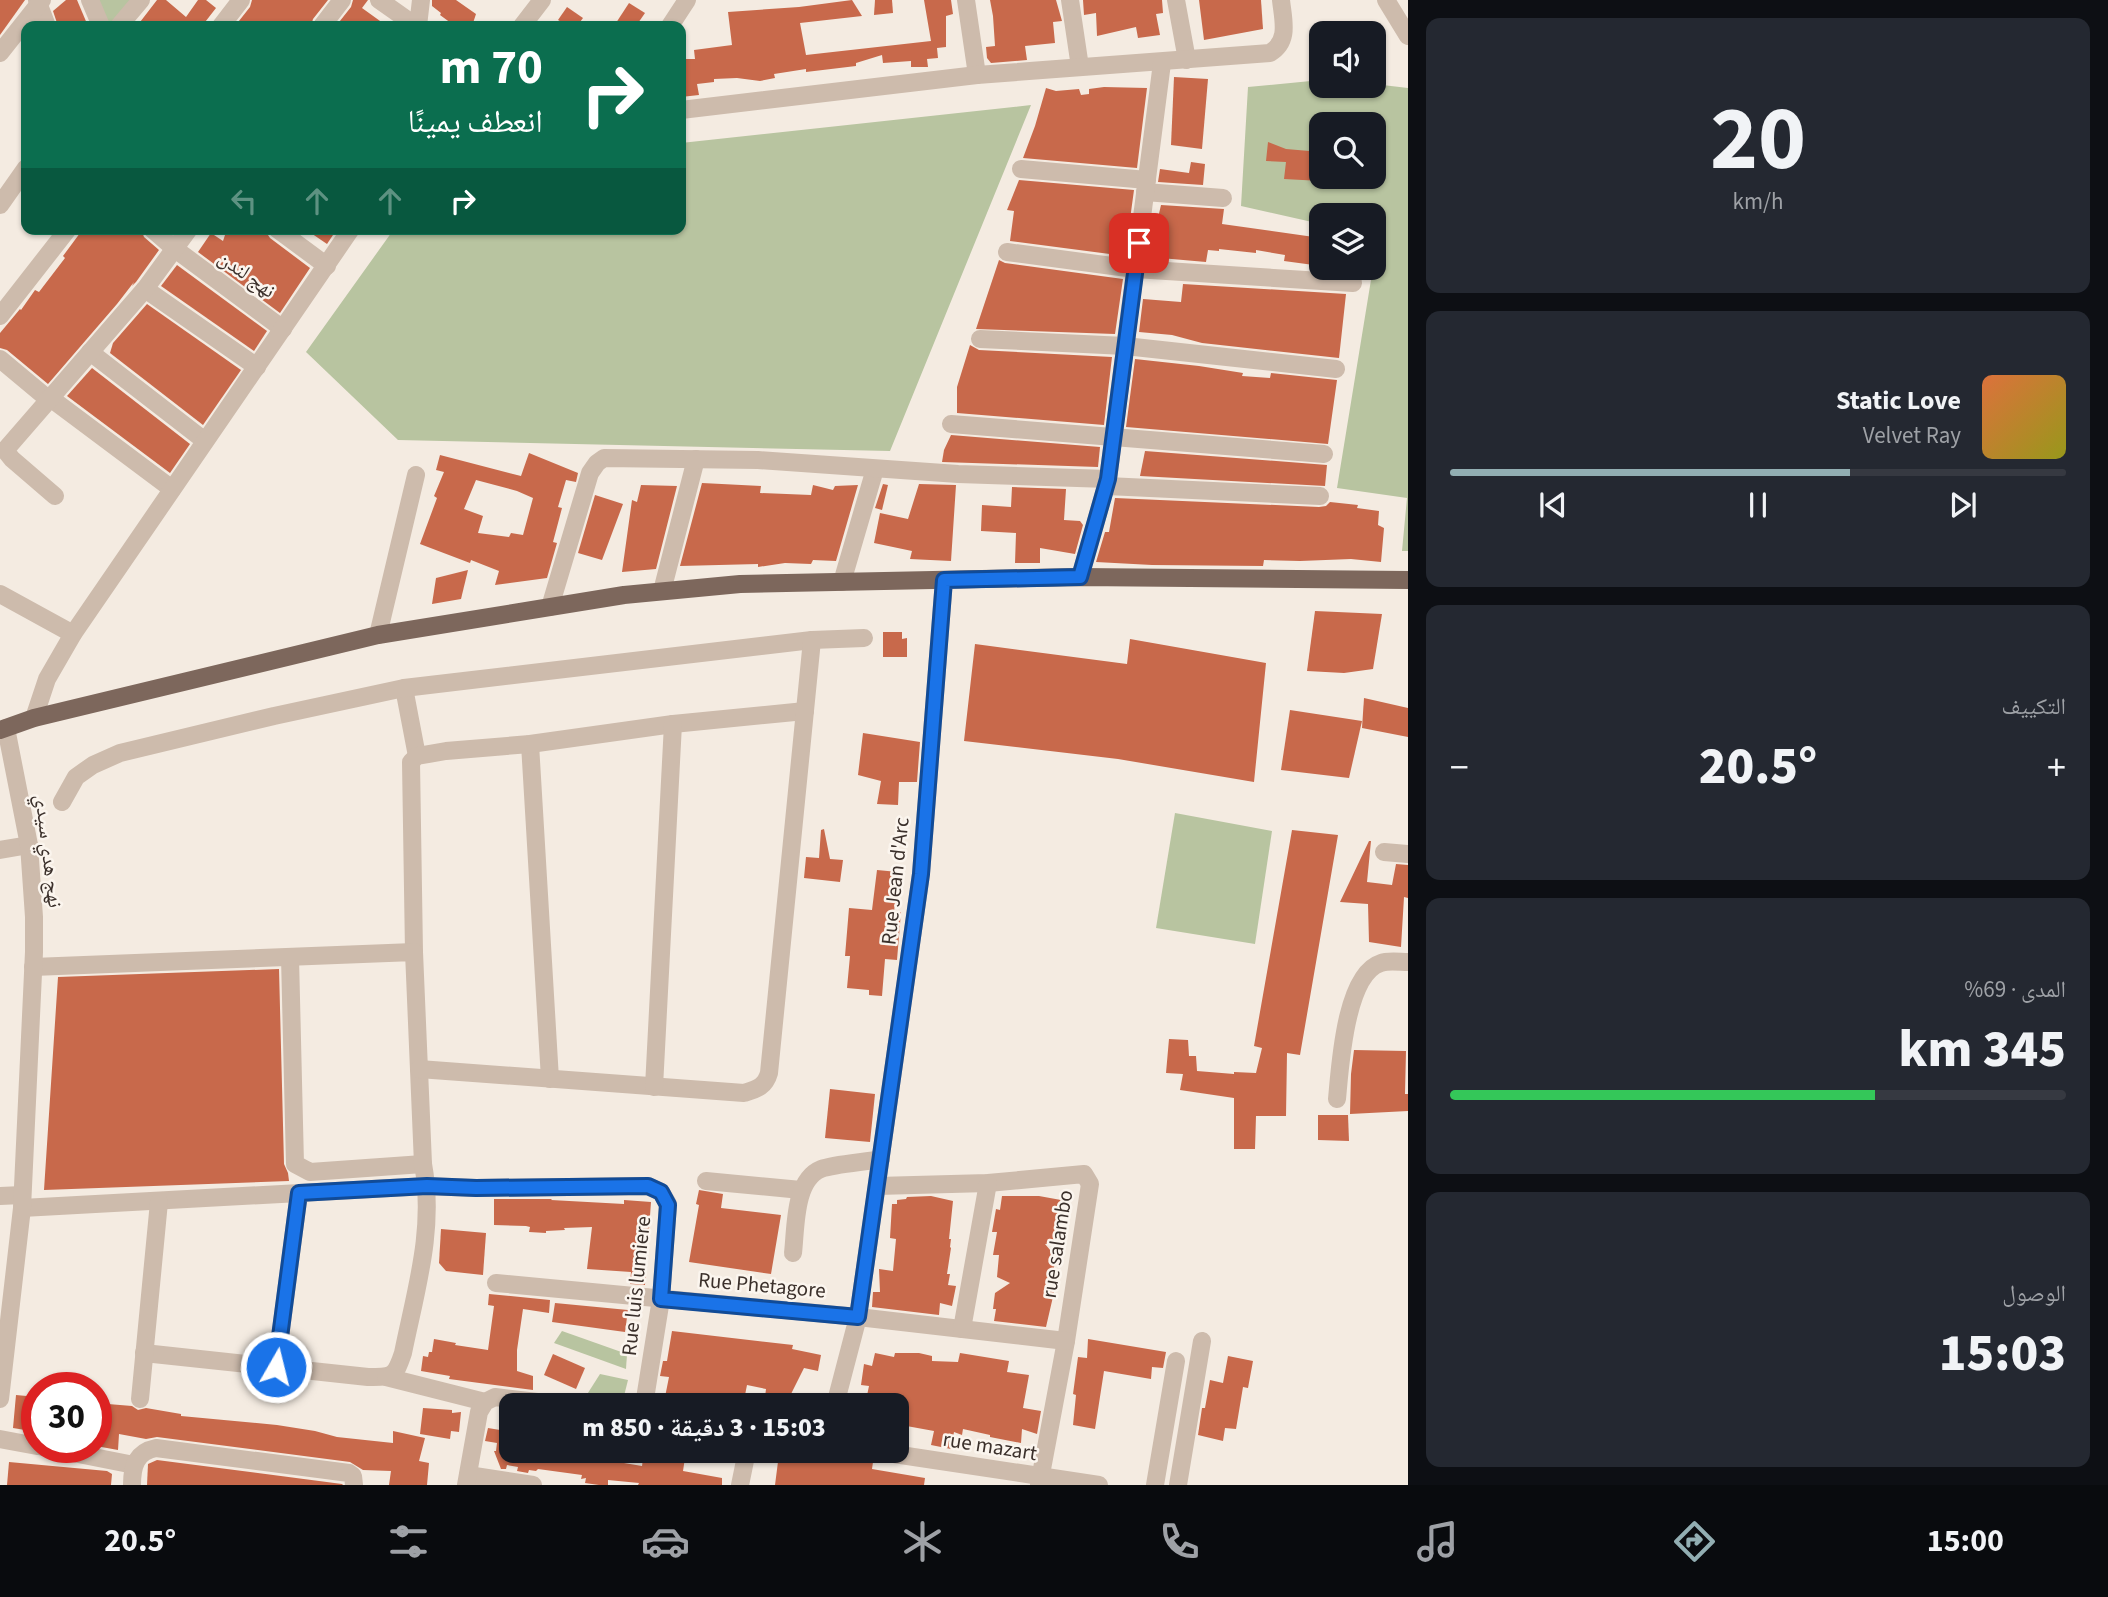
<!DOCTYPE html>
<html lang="ar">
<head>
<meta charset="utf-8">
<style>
	:root { --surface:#171b24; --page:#242831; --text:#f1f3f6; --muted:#9ea1a6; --line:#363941; --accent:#92aeb2 }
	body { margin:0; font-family:"Source Sans 3","Noto Naskh Arabic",sans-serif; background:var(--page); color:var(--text); direction:rtl; height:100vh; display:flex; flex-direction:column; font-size:26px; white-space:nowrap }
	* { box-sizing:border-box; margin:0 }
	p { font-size:23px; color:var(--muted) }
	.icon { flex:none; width:38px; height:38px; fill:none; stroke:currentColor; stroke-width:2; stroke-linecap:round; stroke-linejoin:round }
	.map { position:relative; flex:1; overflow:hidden; direction:ltr }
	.details { display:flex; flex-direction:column; gap:18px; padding:18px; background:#0d0f14; width:700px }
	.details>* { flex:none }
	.guide { position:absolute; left:21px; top:21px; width:665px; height:214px; border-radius:14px; box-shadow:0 2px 5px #0004; direction:rtl; background:#0b6e4f; color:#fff; overflow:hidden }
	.controls { position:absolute; left:1309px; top:21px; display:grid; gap:14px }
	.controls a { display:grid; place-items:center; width:77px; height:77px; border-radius:14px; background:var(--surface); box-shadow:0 2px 5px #0004; font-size:35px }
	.speed { position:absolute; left:21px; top:1372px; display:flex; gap:14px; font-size:35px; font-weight:700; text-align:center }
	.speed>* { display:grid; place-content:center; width:91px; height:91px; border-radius:50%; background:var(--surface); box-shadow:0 2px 5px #0004; line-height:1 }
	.speed .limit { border:10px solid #d22; background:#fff; color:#111 }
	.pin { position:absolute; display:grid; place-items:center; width:60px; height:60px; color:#fff; margin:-30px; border-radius:14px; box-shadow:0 4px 10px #0006 }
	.me { position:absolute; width:77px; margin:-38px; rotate:8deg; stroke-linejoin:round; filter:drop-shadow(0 0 5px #0008) }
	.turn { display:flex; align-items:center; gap:24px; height:147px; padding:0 28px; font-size:32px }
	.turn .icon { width:91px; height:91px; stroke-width:2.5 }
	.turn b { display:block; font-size:49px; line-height:60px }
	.lanes { display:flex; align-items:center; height:66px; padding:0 28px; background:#0003; justify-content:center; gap:35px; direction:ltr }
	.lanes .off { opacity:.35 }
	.big { font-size:52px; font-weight:800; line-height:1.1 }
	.details .tile { flex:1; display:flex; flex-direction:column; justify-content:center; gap:10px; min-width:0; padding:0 24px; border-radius:14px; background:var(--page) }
	.details .dial { align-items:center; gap:0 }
	.dial b { font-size:91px; line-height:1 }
	.song { display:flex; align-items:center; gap:21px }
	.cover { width:84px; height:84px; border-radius:10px; background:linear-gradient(135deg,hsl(20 70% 55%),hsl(60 70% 35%)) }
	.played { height:7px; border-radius:4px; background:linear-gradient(90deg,var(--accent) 65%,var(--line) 65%) }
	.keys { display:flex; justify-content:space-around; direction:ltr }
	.heat { display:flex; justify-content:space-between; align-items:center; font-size:38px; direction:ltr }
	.charge { height:10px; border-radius:5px; background:linear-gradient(90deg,#34c759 69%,var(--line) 0) }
	.trip { position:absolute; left:499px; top:1393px; width:410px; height:70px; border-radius:14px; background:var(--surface); box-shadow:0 2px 5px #0004; font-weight:800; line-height:70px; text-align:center; direction:rtl }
	.menu { display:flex; height:112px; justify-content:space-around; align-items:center; background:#090b0e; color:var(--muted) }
	.menu .icon { width:49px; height:49px }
	.menu .selected { color:var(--accent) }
	.menu b { font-size:32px; color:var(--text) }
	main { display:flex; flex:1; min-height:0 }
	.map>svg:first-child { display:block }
</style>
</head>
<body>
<main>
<section class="details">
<div class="tile dial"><b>20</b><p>km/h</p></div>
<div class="tile">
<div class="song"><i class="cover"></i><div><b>Static Love</b><p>Velvet Ray</p></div></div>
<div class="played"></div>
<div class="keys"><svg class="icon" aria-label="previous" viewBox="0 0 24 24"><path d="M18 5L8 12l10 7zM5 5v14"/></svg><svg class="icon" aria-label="pause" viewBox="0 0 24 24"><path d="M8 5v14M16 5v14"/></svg><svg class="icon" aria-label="next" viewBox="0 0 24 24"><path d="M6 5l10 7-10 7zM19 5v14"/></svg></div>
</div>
<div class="tile"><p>التكييف</p>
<div class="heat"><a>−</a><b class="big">20.5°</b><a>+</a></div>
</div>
<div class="tile"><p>المدى · 69%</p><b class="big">345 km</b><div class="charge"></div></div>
<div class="tile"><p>الوصول</p><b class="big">15:03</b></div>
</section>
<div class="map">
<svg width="1408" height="1485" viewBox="0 0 1408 1485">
	<rect width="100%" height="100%" fill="#f4ebe1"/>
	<!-- green -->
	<g fill="#b8c4a0" fill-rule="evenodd">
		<path d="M99,0H137L114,26H107Z"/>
		<path d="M1321,80V86L1374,84L1408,88V551H1402L1407,498L1337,488L1378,237L1374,236V215H1321V224L1241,206L1248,87ZM1321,124H1374V177H1321Z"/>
		<path d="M1031,105L890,451L398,440L306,352L394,229H681V143Z"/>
		<path d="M1175,813L1272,831L1255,944L1156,928Z"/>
		<path d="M562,1331L627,1354L626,1369L554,1343Z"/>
		<path d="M600,1374L628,1380L622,1404L586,1396Z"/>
	</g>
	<!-- building -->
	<g fill="#c8694b" fill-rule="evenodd">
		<path d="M0,0H25L0,35Z"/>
		<path d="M66,0H77L88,26H58L53,11Z"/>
		<path d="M157,0H166L186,17L198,0H206L216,8L202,26H137Z"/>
		<path d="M252,0H328L313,19L311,26H235L250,7Z"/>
		<path d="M353,0H368L362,8L387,26H336L351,7Z"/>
		<path d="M432,0H456L476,14L472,26H455L440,15L441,13L432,6Z"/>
		<path d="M852,0L862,16L800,23L806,55L931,41L924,0H951L953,14L946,16V47L937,48L938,58L927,59L928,67H911V61L883,63L882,55L856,63V66L806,72V69L774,74L775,78L760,81L737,78L714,79V82L697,84L699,95L681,97V59H695L694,50L732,45L728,12L799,7Z"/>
		<path d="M875,0H892L893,13L874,15Z"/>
		<path d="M990,0H1056L1062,21L1053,22L1055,43L1025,46L1027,60L991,63L987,58L986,47L995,46L993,16Z"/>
		<path d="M1083,0H1162L1163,13L1156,14L1160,35L1138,38L1136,27L1097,36L1096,13L1084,15Z"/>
		<path d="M1199,0H1261L1263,29L1204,40Z"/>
		<path d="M629,3L645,13L636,26H614Z"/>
		<path d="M567,7L583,18L577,26H568L558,20Z"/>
		<path d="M1174,77L1208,79L1202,149L1171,145Z"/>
		<path d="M1104,87L1147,88L1137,168L1023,158L1035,126L1046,88L1056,91L1079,89L1081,95L1089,94V89Z"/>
		<path d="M1268,142L1286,149L1321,152V181L1284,179L1286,162L1266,161Z"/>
		<path d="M1191,162L1205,164L1203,185L1158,182L1160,169L1189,173Z"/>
		<path d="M1019,180L1134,190L1125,256L1010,241L1014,211L1007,210Z"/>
		<path d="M1161,205L1224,209L1222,224L1321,238V266L1284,261L1285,255L1256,250V253L1219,249V251L1208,250L1206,262L1149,257Z"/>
		<path d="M83,229H141L144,237L159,250L136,282L132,286L134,282L117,304L48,384L7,350L0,348V333L20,309L21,310L35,290L39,292L65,258L63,256Z"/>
		<path d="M227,229H264L270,238L310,268L280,313L198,252L211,233L223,241Z"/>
		<path d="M305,229H337L327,244Z"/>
		<path d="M999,260L1005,263L1123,279L1115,334L976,329Z"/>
		<path d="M177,265L267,331L254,351L161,286Z"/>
		<path d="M1183,284L1346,294L1339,358L1202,343L1172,335L1139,332L1143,299L1181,302Z"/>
		<path d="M147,304L241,370L203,425L110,353L113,343Z"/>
		<path d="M970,345L979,350L1112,357L1104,425L957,413V387Z"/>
		<path d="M1135,359L1199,366L1243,373L1242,376L1270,378L1271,373L1337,380L1328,444L1126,427Z"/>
		<path d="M92,368L190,444L170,473L67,396Z"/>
		<path d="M951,435L1100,447L1098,467L942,462L944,450Z"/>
		<path d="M1145,451L1327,465L1325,486L1140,476Z"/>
		<path d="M529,453L578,473L576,482L566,480L558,507L562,508L553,542L557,543L547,578L495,585L499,571L471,560L470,563L420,544L437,498L434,496L444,472L436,470L440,455L521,476ZM476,480L517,491L533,498L523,535L511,533L509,537L478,533L483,516L464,509Z"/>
		<path d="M702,483L761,486L760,493L811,495L813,485L833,490L835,486L858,485L836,561L813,560L811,564L785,563L758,567V564L680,566Z"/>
		<path d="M883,484L888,485L882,510L875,508Z"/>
		<path d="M919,484L956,485L951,561L910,559L912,551L874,543L880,513L908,519Z"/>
		<path d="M641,485L677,486L656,569L622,572L632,500L637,502Z"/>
		<path d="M1012,487L1066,489L1064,520L1080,521L1083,525L1075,554L1040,548V563H1015L1016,533L981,531L982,505L1011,507Z"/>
		<path d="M595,495L623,504L602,560L578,553Z"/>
		<path d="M1115,498L1319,507L1326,506L1330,502L1358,505L1357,508L1379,511L1378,525L1384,528L1381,562L1351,559L1300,561L1264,560L1263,566L1152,565L1096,562L1105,532H1109Z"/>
		<path d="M468,570L461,599L432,604L436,578Z"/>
		<path d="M1315,611L1382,614L1373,669L1344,673L1307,671Z"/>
		<path d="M883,632H902V639L907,638V657H883Z"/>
		<path d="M1130,639L1266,663L1254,782L1118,759L964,741L975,644L1127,664Z"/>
		<path d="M1364,698L1408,708V737L1362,728Z"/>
		<path d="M1290,710L1362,721L1349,778L1281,770Z"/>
		<path d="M863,733L920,742L917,782H899L898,805L877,804L881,781L858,775Z"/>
		<path d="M824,829L830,859L843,860L840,882L804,878L806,857L819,858L821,830Z"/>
		<path d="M1292,830L1338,835L1300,1055L1287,1053L1286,1116H1256L1255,1149H1234V1098L1180,1090L1183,1074L1166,1073L1169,1039L1188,1040L1189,1056H1196L1197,1071L1234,1074V1072L1256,1073L1262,1048L1254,1046Z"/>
		<path d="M1369,841H1371L1367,882L1392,885L1396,864L1408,865V898L1404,897L1401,947L1369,942L1368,904L1340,902Z"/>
		<path d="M877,870L898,872L894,912H901L897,960L885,959L882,996L869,995V990L847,988L850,956H845L849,908L872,910Z"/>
		<path d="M279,969L284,1164L288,1173L289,1181L44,1190L58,977Z"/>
		<path d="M1354,1050L1406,1051L1405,1094H1408V1111L1350,1114L1351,1074Z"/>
		<path d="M830,1089L875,1094L870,1142L825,1138Z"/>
		<path d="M1318,1115H1348L1349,1141L1318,1140Z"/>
		<path d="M699,1190L723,1194L721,1208L781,1215L771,1274L689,1262L699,1205L696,1204Z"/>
		<path d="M931,1196L953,1201L949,1239H951L950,1247L951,1248L947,1274H950L948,1285L956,1286L952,1306L940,1303L939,1315L872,1307L873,1292H880L879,1269L893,1271L896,1239L890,1238L892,1204H897V1200L906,1199L907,1197Z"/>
		<path d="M1002,1196H1039L1061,1200L1059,1221L1067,1222L1062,1243L1045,1244L1056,1257L1050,1288H1055L1046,1327L994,1321L996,1309H993L995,1293L1010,1283L997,1277L999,1255H993L997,1232H992L996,1209L1000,1210Z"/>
		<path d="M494,1199H552L551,1200L624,1204V1200L651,1202L645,1285L630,1284L631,1272L587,1269L592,1227L564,1228L565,1230L546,1231V1233L529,1232L530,1227L526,1226L494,1225Z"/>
		<path d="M441,1229L486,1233L483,1275L446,1271L439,1263Z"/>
		<path d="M489,1294L550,1300L549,1313L523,1309L517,1350V1371L533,1376V1390L449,1379L450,1376L421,1371L423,1356L428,1357L429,1352H432L434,1339L456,1343L455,1345L488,1350L494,1306L488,1305Z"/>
		<path d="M555,1303L628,1310L625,1332L552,1322Z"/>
		<path d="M672,1331L793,1345L792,1349L821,1355L818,1371L804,1368L791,1394L815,1399L814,1405H764L766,1389L747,1385L743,1405H685L664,1402L669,1377L660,1376L663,1361H667Z"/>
		<path d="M1088,1339L1166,1352L1163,1368L1152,1367L1151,1379L1104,1371L1095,1429L1073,1425L1076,1395L1073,1394L1078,1357L1087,1358Z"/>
		<path d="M875,1353L894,1357L895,1353H919L932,1356V1361L958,1362L960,1353L1009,1361L1007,1372L1029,1375L1023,1408L1041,1411L1037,1434L1022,1429L1021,1443L990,1437V1435L963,1429L962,1435L954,1432L951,1449L931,1445L934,1431L901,1425L896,1416V1405H865L869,1386L861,1385L864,1364L872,1366Z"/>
		<path d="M553,1354L585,1368L576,1389L544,1375Z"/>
		<path d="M1228,1356L1253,1361L1248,1388L1243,1387L1236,1429L1225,1428L1223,1441L1198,1435L1202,1408H1205L1210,1380L1223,1383Z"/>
		<path d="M16,1395L37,1397V1432L13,1428Z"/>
		<path d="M96,1403L132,1406L138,1410L146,1408L181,1414V1416L277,1425L315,1431L337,1437L393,1443V1431L425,1438L419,1461L429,1463L427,1485H389L391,1471L363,1470L350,1462L157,1437L146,1439L119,1434L118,1450L96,1446Z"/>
		<path d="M423,1408L452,1410V1413L461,1412L459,1432L451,1431L450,1439L420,1434Z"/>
		<path d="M505,1410H511L510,1451H614L619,1452L618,1462L642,1466L644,1451H686L683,1471L722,1478V1485H638L639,1483L608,1480V1485H599L585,1483L586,1478L581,1479L582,1475L538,1469L536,1471L529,1470L528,1473L517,1471L518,1467L507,1465L506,1469H501L494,1451H496L497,1443L485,1441L488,1428L500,1430Z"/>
		<path d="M795,1451H811L853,1460V1458L868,1460L873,1462L872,1469L925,1478L924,1485H775L779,1454L793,1455Z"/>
		<path d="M157,1460L342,1484L343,1485H147L148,1464Z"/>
		<path d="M9,1462L107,1471L112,1474L111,1485H7Z"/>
	</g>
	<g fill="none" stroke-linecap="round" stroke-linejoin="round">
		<!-- minor -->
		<g stroke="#cdbbac" stroke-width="18">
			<path d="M37,0L47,26"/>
			<path d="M90,0L101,26"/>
			<path d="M379,0L416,26"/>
			<path d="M966,0L977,75"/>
			<path d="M1070,0L1080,67"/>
			<path d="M1176,0L1187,60"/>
			<path d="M1386,0L1408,36"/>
			<path d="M119,26L141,0"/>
			<path d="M221,26L241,0"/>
			<path d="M322,26L342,0"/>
			<path d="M418,26L421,0"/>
			<path d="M522,26L542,0"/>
			<path d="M670,26L687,0"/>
			<path d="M0,53L42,0"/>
			<path d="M681,110L977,75L1270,53C1290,41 1283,20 1281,0"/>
			<path d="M1021,169L1147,180"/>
			<path d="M1145,192L1223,198"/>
			<path d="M0,205L26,168"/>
			<path d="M152,229L175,249L283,329"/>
			<path d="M277,229L327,266"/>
			<path d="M1007,252L1135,269L1353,283"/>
			<path d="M145,289L257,367"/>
			<path d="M0,316L68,229"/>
			<path d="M980,339L1125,346L1336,369"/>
			<path d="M90,352L205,441"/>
			<path d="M0,359L48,399"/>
			<path d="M49,397L172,489"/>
			<path d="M951,424L1324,454"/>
			<path d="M1107,486L1320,496"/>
			<path d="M55,496L12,459L8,454L7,448L145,289L189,229"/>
			<path d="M1080,577L1108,479L1162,63"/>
			<path d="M842,582L875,469"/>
			<path d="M662,591L696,459"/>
			<path d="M0,594L73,634"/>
			<path d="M550,607L590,473L597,463L604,458L758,460L958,474L1108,479"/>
			<path d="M378,635L416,475"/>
			<path d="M404,688L417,756"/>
			<path d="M34,718L47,679L73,634L351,229"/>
			<path d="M530,744L550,1079"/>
			<path d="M62,802L76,777L93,765L120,753L274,716L404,688L812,640L864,638"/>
			<path d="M0,850L29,845"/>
			<path d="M1384,852L1408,854"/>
			<path d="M414,952L411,762L417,756L446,751L530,744L673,724L805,711"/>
			<path d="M290,957L295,1164L310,1172L423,1164"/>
			<path d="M33,967L414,952L423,1164C435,1229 416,1289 403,1353C395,1377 393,1377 368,1377L144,1353"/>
			<path d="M419,1069L744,1093C757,1089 765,1087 769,1073L812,640"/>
			<path d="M654,1087L673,724"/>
			<path d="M1337,1099C1340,1068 1345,974 1381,963C1388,960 1400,962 1408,962"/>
			<path d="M706,1181L801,1190"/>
			<path d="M877,1186L988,1183L1084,1174L1090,1184L1066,1341L1039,1485"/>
			<path d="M0,1196L22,1195"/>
			<path d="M22,1208L427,1186L476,1188L648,1186L661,1192L668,1204L661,1299L644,1405"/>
			<path d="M793,1253C796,1227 794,1180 821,1169C834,1164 866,1162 881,1159"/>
			<path d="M496,1283L858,1317L1066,1341"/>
			<path d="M962,1329L988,1183"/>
			<path d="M276,1368L299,1193"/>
			<path d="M386,1377L485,1402"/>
			<path d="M0,1399L22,1208L34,952V917L29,845L6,728"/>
			<path d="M140,1399L159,1202"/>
			<path d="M835,1405L858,1317L921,874L944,580"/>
			<path d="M0,1439L37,1446"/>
			<path d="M43,1447L134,1465"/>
			<path d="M874,1451L1099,1485"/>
			<path d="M468,1475L533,1485"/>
			<path d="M132,1485C132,1466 136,1452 156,1448L349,1473L353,1476L354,1485"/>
			<path d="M466,1485L479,1412L485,1402L495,1397L563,1405"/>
			<path d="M740,1485L747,1451"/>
			<path d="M1155,1485L1176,1361"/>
			<path d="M1178,1485L1202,1341"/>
		</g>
		<!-- major -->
		<path stroke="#7d675c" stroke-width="18" d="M0,730L34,718L378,635L624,595L740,584L1080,577L1408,580"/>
	</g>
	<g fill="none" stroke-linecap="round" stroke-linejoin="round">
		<!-- route casing -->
		<g stroke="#114b97" stroke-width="18">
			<path id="route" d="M276,1367L299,1193L427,1186L476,1188L648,1186L661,1192L668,1205L661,1299L858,1317L921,874L944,580L1080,577L1108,479L1139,243"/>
		</g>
		<!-- route -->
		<use href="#route" stroke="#1a73e8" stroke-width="12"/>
	</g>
	<g text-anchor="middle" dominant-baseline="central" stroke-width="5" stroke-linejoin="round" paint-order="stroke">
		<!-- street labels -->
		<g font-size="21" fill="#3b302b" stroke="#fbf5ee">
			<text transform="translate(247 274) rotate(36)">نهج لندن</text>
			<text transform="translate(49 851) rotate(83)">نهج هدي سيدي</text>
			<text transform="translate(895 881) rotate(-84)">Rue Jean d'Arc</text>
			<text transform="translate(1057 1244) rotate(-81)">rue salambo</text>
			<text transform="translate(762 1285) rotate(5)">Rue Phetagore</text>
			<text transform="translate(636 1286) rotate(-84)">Rue luis lumiere</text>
			<text transform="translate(990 1446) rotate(9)">rue mazart</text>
		</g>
	</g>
</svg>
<div class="controls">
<a><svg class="icon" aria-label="sound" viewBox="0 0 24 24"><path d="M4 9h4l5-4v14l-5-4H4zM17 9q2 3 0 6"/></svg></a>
<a><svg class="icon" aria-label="search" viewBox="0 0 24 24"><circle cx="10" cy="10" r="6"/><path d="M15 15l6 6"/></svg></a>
<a><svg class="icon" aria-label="layers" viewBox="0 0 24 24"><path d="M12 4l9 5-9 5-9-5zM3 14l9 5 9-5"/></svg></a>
</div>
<div class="speed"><div class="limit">30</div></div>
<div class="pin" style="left:1139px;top:243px;background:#d93025"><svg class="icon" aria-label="arrive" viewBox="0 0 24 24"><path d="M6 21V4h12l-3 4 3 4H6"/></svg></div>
<svg class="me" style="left:276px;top:1367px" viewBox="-20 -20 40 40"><circle r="17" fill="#1a73e8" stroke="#fff" stroke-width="3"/><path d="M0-11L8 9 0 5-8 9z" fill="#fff"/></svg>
<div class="trip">15:03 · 3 دقيقة · 850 m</div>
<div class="guide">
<div class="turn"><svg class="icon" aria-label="right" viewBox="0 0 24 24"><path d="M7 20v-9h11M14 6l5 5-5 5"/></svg><div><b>70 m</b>انعطف يمينًا</div></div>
<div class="lanes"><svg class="icon off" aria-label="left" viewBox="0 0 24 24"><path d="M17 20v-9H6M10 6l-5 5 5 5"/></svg><svg class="icon off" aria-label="ahead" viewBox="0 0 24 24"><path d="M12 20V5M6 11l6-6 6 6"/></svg><svg class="icon off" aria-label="ahead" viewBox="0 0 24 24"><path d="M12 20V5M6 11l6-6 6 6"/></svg><svg class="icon" aria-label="right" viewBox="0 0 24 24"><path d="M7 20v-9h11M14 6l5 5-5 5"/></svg></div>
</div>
</div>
</main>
<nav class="menu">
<b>15:00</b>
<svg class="icon selected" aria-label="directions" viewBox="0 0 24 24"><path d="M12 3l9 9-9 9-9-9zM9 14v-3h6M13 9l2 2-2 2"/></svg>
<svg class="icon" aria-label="music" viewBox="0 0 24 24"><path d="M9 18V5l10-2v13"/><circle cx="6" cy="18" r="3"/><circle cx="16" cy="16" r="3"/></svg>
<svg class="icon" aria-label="phone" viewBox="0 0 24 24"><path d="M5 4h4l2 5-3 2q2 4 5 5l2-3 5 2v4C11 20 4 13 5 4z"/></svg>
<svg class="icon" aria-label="climate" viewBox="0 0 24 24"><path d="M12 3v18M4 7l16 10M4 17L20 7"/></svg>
<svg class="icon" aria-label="car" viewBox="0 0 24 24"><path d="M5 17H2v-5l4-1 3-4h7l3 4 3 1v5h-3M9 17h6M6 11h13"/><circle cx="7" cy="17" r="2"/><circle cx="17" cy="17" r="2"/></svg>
<svg class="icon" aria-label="filters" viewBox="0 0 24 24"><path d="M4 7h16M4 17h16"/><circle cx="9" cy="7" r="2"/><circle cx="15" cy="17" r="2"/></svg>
<b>20.5°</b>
</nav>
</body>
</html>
